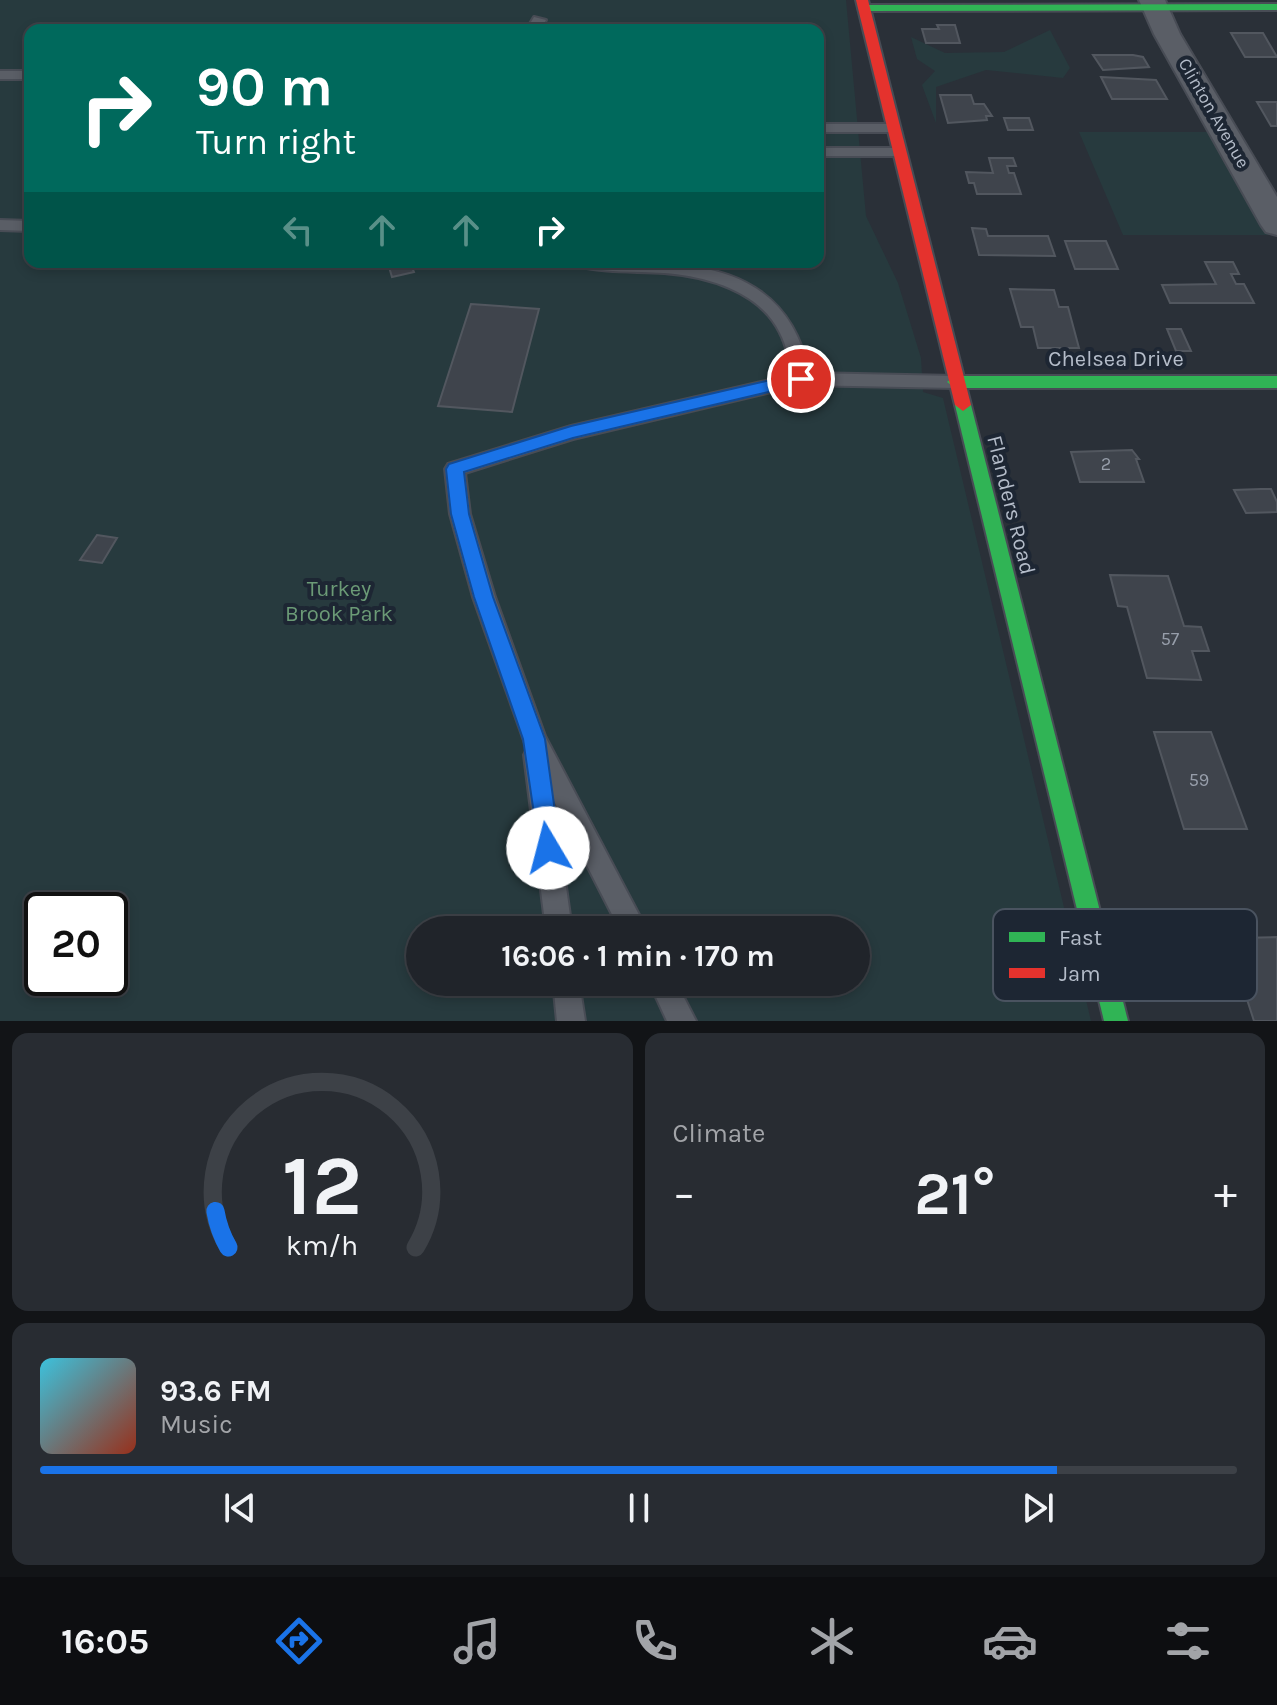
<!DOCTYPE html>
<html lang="en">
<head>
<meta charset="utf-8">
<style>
	:root { --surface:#20242a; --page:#282c32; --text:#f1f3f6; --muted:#a2a4a8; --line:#3d4147; --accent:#1a73e8 }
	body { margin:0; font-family:Karla,sans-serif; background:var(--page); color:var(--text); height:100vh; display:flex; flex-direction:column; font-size:30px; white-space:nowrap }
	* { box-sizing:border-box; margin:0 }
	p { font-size:26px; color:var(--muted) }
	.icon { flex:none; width:44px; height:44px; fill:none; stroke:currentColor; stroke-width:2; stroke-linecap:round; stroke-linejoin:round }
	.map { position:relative; height:1021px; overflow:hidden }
	.panel { display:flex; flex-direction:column; gap:12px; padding:12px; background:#121417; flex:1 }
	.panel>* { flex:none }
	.top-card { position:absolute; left:24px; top:24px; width:800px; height:244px; border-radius:16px; box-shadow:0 4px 12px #0003,0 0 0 2px var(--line); background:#00695c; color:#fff; overflow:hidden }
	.speed { position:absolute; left:24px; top:892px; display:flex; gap:16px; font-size:40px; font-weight:700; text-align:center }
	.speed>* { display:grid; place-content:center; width:104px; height:104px; border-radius:50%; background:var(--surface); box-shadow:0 4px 12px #0003,0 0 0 2px var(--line); line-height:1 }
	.speed .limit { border:4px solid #111; border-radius:12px; background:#fff; color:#111 }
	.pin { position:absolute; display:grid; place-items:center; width:68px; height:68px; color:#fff; margin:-34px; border:4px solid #fff; border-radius:50%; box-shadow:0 2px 8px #0007 }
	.me { position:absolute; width:88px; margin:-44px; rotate:352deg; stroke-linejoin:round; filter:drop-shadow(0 0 6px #0008) }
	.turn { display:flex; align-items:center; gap:28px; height:168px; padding:0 40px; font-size:36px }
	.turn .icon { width:104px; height:104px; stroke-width:2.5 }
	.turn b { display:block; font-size:56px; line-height:68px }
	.lanes { display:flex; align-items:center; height:76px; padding:0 40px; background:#0003; justify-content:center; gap:40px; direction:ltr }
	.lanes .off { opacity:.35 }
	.big { font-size:60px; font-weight:700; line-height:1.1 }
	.panel .tile { flex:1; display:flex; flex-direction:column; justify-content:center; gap:12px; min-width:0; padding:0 28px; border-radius:16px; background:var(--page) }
	.panel .dial { align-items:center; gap:0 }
	.dial svg { height:208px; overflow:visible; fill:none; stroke:var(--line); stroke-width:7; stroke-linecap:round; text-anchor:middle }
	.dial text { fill:var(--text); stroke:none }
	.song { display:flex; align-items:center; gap:24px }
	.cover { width:96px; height:96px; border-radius:12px; background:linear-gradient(135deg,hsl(190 70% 55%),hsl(10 70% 35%)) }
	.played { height:8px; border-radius:4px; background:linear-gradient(90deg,var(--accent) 85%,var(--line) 85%) }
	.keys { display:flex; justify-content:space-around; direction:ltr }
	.heat { display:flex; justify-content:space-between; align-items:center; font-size:44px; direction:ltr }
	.panel .tiles { flex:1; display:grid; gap:12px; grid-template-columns:1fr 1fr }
	.tile:last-child { grid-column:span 2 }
	.trip { position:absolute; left:406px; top:916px; width:464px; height:80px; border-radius:40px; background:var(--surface); box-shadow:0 4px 12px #0003,0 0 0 2px var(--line); font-weight:700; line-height:80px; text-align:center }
	.dock { display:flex; height:128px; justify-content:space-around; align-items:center; background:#0d0e11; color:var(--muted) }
	.dock .icon { width:56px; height:56px }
	.dock .active { color:var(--accent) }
	.dock b { font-size:36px; color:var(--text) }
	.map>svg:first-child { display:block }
</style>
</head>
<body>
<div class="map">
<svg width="1277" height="1021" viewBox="0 0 1277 1021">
	<rect width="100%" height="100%" fill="#2a3038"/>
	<!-- green -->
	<g fill="#273a3e" fill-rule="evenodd">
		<path d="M0,0H846L866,216L898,283L921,358L923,392L943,398L1091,1021H0ZM30,30H818V262H30ZM42,910H110V978H42ZM420,930H856V982H420Z"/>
		<path d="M1050,30L1070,68L1063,78L986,70L936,87V123L922,85L935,71L917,59L911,37L945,53L1004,52Z"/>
		<path d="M1079,132H1213L1271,235H1123Z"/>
	</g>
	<!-- building -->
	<g fill="#3f444c" stroke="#52575f" stroke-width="2">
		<path d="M937,25H955L960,43H926L922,29H939Z"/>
		<path d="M1231,33H1263L1277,57H1245Z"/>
		<path d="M1093,55H1133L1143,57L1149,67L1103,70Z"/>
		<path d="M1101,77L1156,80L1167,99H1112Z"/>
		<path d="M940,95H971L974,104H984L992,116H986L987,120L948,123Z"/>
		<path d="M1257,102H1277V126H1271Z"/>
		<path d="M1004,118H1029L1033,130H1008Z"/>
		<path d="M989,158H1013L1016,166H1007L1009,173H1014L1021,194H977L974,183H969L966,172L993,173Z"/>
		<path d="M972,228L986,229L988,236H1048L1055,256L979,255Z"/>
		<path d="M1065,241H1106L1118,269H1075Z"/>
		<path d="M1205,262H1233L1239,274H1231L1236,284H1244L1254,303H1170L1162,285L1216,284Z"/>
		<path d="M410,263L414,272L392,277L389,267Z"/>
		<path d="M1010,289L1054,290L1059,307H1068L1079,348H1038L1033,327H1021Z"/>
		<path d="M471,304L539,309L512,412L438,406Z"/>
		<path d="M1167,329H1181L1191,351H1176Z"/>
		<path d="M1132,450L1139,459H1136L1144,482H1080L1071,452Z"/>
		<path d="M1261,489H1271L1277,502V512L1246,513L1234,490Z"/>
		<path d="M97,535L117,538L102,563L80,560Z"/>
		<path d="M1110,575L1168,576L1184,626L1201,627L1209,651H1192L1201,680L1147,678L1127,607L1118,606Z"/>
		<path d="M1154,732H1211L1247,829H1184Z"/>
		<path d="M1277,937V1021H1254L1242,984H1253L1238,938Z"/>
	</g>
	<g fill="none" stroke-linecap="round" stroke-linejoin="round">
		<!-- lane casing -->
		<g stroke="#484c55" stroke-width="4">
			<g id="lane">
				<path d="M534,17L546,20L540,30H526Z"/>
				<rect x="0" y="71" width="30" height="8"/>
				<path d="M818,124H893L900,128L893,132H818Z"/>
				<path d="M818,148H899L906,152L899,156H818Z"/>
				<path d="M0,220L30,221V231L0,230Z"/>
				<path d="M575,262C672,262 785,252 809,373L955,376L964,382L955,388L801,385L573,439L465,473L470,514L495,597L545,736L647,930H620L554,801L572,930H546L524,755L527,749L473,597L450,514L445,469L448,464L571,426L791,375C789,361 787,346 780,333C760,291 706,276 664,273C634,271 606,273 577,266Z"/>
				<path d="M553,982H579L585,1021H557Z"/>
				<path d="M649,982H676L696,1021H667Z"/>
			</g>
		</g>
		<!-- street casing -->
		<g stroke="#484c55" stroke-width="4">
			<path id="street" d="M1139,0H1165L1180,34L1277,197V235L1266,232L1261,225L1154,34Z"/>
		</g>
		<!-- fast casing -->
		<g stroke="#484c55" stroke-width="4">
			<g id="fast">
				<path d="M1277,4V10L864,11L858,8L864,5Z"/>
				<path d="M955,376H1277V388H955L947,382Z"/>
				<path d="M963,399L971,405L1128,1021H1104L955,405Z"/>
			</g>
		</g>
		<!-- jam casing -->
		<g stroke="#484c55" stroke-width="4">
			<path id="jam" d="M856,0H868L971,405L963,411L955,405Z"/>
		</g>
		<!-- lane -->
		<use href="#lane" fill="#5a5e66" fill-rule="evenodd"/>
		<!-- street -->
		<use href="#street" fill="#5a5e66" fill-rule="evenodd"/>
		<!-- fast -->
		<use href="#fast" fill="#30b455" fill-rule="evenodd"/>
		<!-- jam -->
		<use href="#jam" fill="#e5322d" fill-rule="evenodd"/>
	</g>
	<!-- route -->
	<path fill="#1a73e8" stroke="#114b97" stroke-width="2" d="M801,373L809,379L807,383L573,438L464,472L469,514L493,597L545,739L560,848L556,855L548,859L540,855L523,739L474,597L451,514L446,469L449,464L571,426Z"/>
	<g text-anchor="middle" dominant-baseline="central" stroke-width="8" stroke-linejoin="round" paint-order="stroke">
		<!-- far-street labels -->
		<g font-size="18" fill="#b4bcc9" stroke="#1d2633">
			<text transform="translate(1214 113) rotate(60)">Clinton Avenue</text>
		</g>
		<!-- number labels -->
		<g font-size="18" fill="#979eaa">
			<text x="1106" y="464">2</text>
			<text x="1170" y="639">57</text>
			<text x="1199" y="780">59</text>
		</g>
		<!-- street labels -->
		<g font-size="22" fill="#b4bcc9" stroke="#1d2633">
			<text x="1116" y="359">Chelsea Drive</text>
			<text transform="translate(1011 505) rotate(76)">Flanders Road</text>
		</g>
		<!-- park labels -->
		<g font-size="22" fill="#6b9a76" stroke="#1d2633">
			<text x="339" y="589">Turkey<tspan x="339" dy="25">Brook Park</tspan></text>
		</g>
	</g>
	<!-- legend -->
	<rect x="993" y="909" width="264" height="92" rx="12" fill="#1d2633" stroke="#4a5360" stroke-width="2"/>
	<rect x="1009" y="932" width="36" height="10" fill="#30b455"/>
	<rect x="1009" y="968" width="36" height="10" fill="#e5322d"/>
	<g font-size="22" fill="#b4bcc9">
		<text x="1059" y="945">Fast</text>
		<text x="1059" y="981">Jam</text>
	</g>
</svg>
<div class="speed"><div class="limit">20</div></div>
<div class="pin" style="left:801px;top:379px;background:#d93025"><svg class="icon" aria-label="arrive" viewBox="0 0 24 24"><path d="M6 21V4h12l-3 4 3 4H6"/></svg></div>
<svg class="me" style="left:548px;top:848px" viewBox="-20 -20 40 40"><circle r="19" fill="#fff"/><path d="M0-13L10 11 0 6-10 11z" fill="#1a73e8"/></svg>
<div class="trip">16:06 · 1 min · 170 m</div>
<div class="top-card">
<div class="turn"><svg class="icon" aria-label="right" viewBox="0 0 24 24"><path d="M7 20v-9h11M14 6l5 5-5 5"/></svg><div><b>90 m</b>Turn right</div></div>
<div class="lanes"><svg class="icon off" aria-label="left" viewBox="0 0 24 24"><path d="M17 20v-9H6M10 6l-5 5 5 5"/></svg><svg class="icon off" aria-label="ahead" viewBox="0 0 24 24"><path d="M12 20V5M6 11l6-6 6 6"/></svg><svg class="icon off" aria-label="ahead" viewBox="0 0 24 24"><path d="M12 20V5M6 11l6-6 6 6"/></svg><svg class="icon" aria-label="right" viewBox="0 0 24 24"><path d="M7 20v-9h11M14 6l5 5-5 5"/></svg></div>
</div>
</div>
<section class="panel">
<div class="tiles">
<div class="tile dial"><svg viewBox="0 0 100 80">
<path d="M14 69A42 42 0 1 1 86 69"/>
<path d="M14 69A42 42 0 0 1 9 55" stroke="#1a73e8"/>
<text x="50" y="56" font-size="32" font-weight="700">12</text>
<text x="50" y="72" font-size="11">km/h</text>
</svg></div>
<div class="tile"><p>Climate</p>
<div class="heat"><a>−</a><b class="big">21°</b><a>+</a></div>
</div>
<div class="tile">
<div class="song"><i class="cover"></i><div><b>93.6 FM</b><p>Music</p></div></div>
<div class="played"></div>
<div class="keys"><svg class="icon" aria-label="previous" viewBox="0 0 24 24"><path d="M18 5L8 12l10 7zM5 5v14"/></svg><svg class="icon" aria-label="pause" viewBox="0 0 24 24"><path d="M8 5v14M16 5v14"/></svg><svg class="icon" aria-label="next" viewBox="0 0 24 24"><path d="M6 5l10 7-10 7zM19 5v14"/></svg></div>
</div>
</div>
</section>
<nav class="dock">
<b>16:05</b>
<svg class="icon active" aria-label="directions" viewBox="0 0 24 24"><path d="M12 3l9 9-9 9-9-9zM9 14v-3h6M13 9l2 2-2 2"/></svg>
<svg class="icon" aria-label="music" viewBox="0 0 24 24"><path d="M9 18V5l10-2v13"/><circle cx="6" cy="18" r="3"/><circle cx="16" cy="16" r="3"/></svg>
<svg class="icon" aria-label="phone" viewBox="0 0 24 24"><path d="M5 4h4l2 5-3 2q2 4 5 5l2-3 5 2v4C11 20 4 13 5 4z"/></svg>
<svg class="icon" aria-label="climate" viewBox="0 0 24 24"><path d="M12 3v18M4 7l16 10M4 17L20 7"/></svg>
<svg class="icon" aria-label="car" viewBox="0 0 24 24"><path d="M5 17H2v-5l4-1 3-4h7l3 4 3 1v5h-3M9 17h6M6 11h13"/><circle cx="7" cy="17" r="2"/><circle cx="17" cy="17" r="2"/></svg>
<svg class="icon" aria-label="filters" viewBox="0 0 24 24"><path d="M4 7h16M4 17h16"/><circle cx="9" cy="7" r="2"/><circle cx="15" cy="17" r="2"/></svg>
</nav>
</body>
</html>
